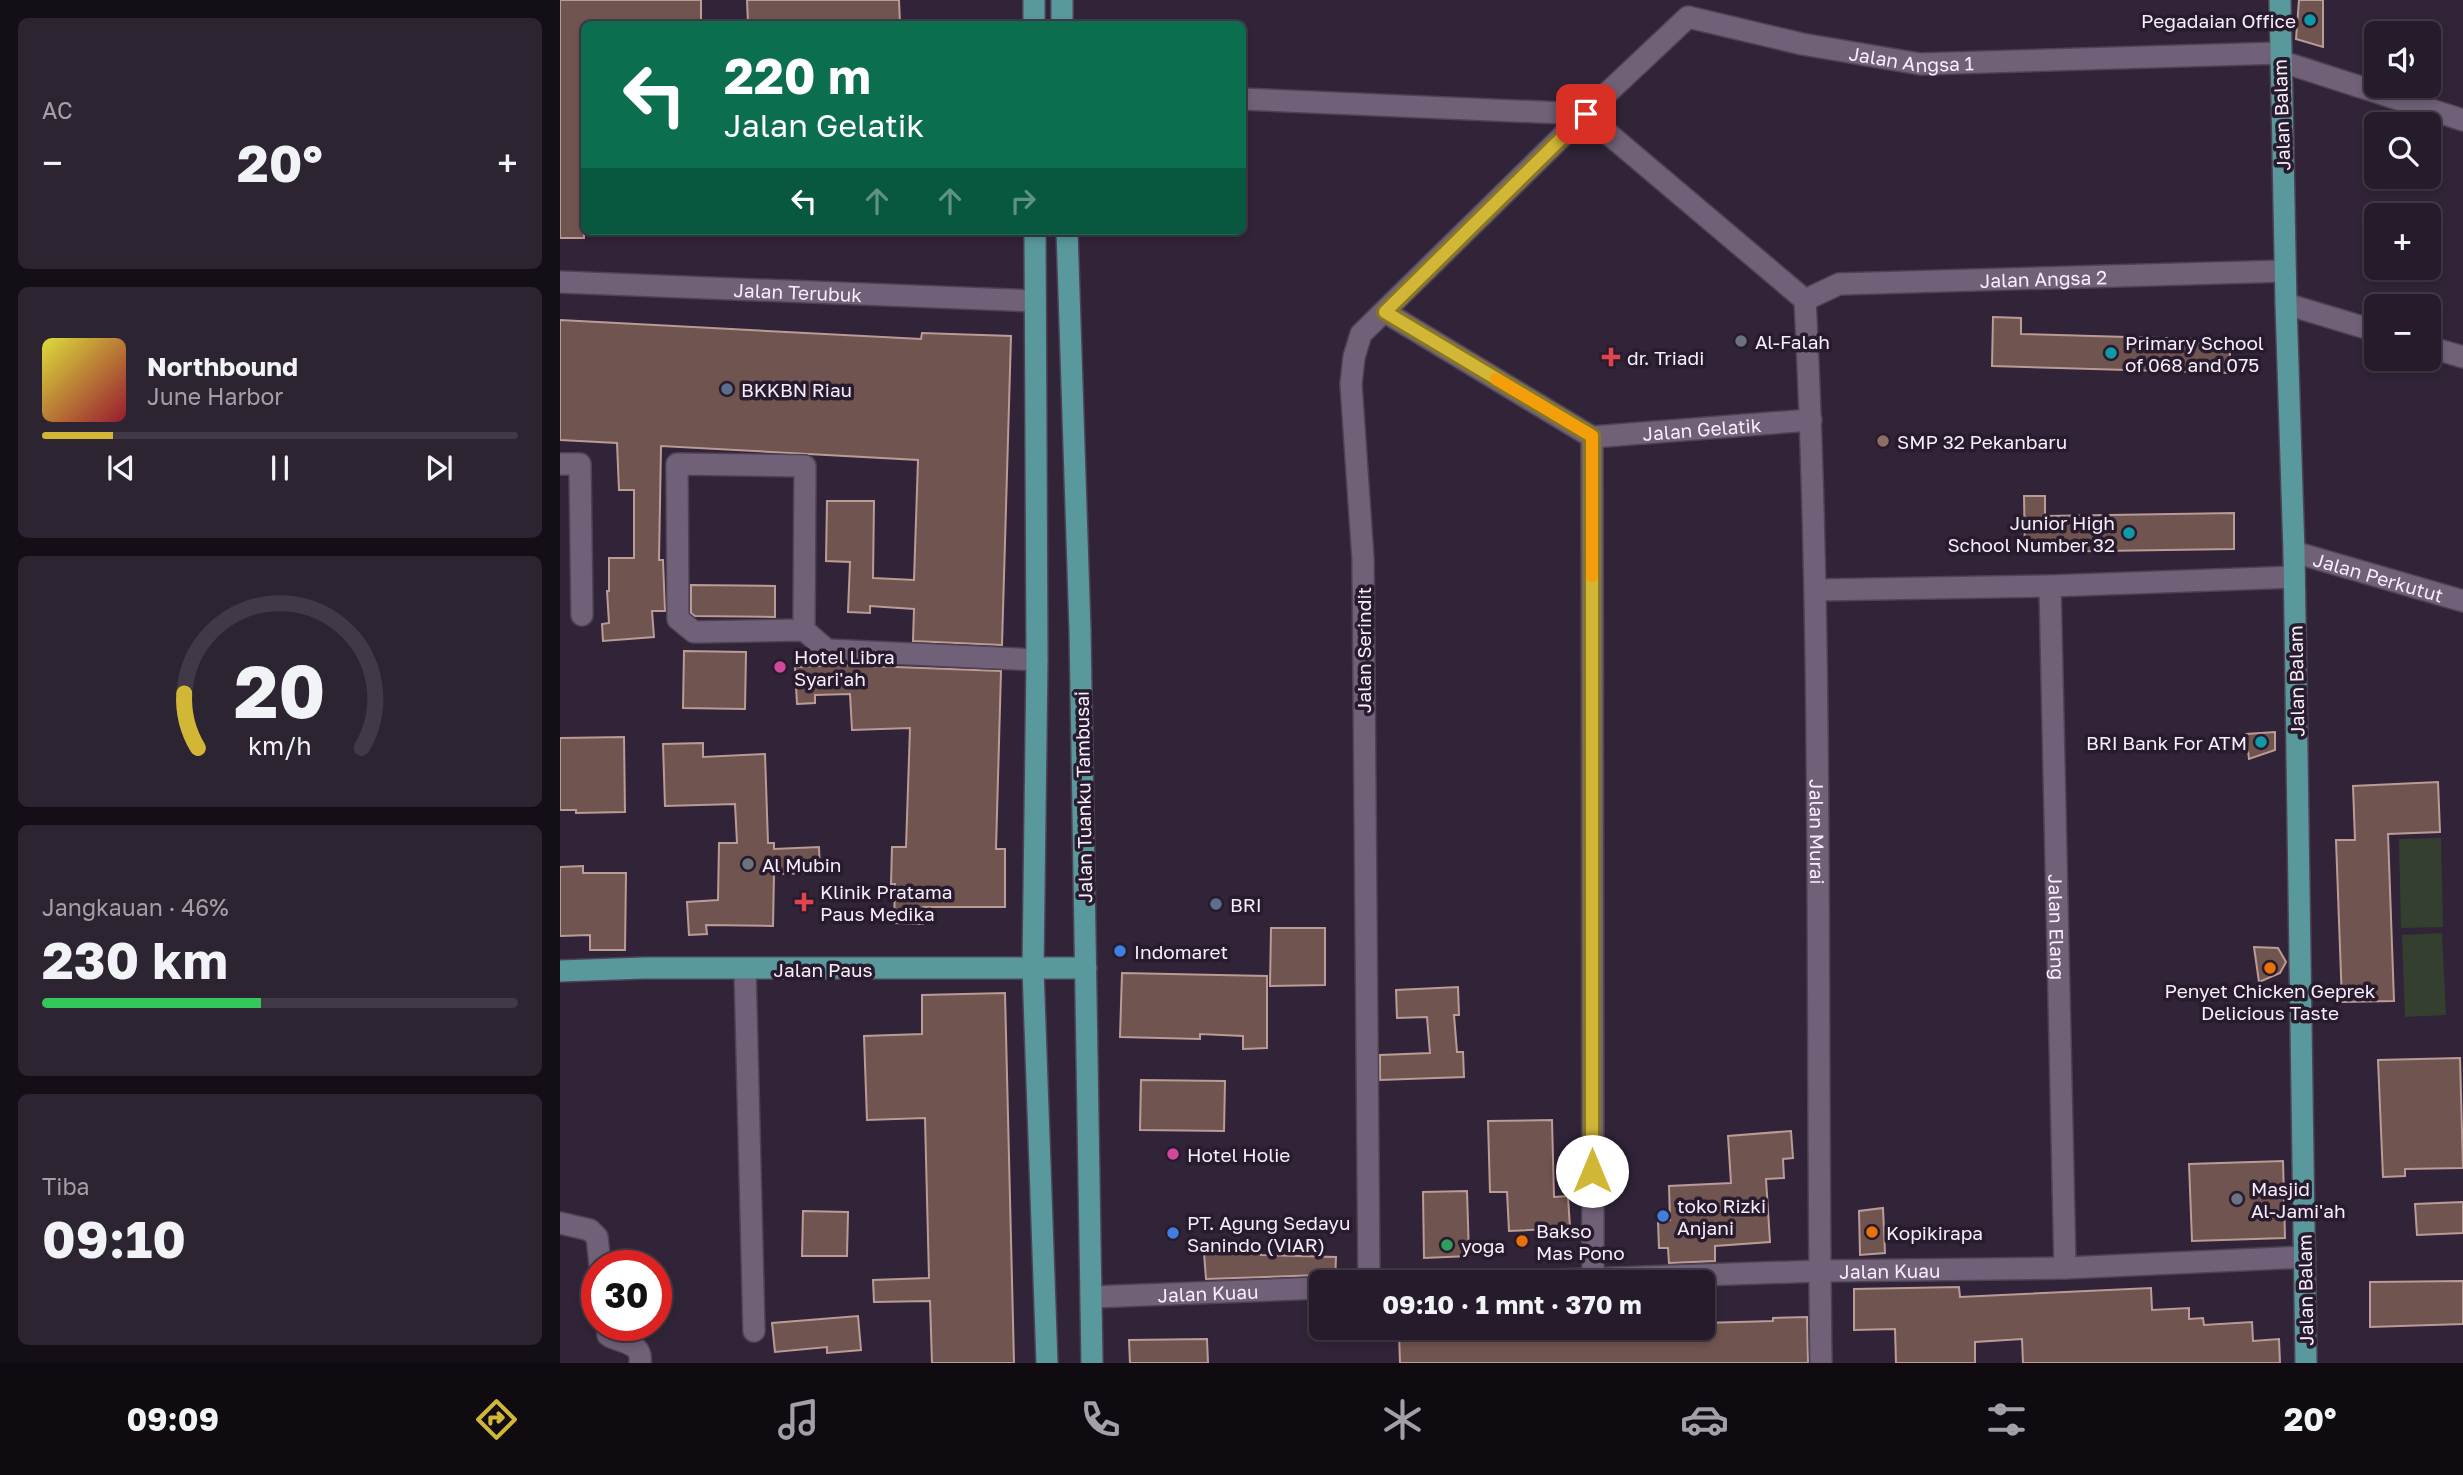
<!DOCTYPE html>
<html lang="id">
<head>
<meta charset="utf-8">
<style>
	:root { --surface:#251b2a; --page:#2d2432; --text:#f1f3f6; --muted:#a3a1a8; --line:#423947; --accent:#d2b736 }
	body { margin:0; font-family:"Golos Text",sans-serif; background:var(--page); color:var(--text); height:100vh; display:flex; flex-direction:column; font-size:26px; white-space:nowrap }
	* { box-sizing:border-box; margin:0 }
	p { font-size:23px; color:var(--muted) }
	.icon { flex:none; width:38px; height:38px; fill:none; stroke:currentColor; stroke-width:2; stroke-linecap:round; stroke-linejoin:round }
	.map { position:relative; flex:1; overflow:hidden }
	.side { display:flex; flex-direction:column; gap:18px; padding:18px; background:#140f17; width:560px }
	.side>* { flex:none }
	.banner { position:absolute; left:21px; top:21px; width:665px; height:214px; border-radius:10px; box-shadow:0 4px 10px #0003,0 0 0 2px var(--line); background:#0b6e4f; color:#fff; overflow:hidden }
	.fabs { position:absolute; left:1804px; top:21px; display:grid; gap:14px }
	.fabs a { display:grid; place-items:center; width:77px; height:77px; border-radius:10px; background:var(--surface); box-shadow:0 4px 10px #0003,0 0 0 2px var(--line); font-size:35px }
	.speed { position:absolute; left:21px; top:1250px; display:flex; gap:14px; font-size:35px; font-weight:700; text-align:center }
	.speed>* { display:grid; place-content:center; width:91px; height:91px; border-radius:50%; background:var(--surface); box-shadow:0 4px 10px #0003,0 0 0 2px var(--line); line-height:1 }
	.speed .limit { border:10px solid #d22; background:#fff; color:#111 }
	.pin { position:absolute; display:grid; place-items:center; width:60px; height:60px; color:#fff; margin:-30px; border-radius:14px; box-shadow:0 4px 10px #0006 }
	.me { position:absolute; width:77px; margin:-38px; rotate:0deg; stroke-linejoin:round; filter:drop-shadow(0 0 5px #0008) }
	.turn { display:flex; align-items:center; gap:24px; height:147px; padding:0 28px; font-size:32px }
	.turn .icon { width:91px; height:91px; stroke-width:2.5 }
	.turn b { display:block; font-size:49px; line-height:60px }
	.lanes { display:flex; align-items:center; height:66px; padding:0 28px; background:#0003; justify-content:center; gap:35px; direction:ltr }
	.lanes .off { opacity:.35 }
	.big { font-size:52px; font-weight:700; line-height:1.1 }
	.side .widget { flex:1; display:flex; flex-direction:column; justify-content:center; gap:10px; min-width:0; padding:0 24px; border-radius:10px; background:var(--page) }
	.side .dial { align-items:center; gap:0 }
	.dial svg { height:182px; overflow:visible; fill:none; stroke:var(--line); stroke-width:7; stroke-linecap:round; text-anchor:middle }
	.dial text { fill:var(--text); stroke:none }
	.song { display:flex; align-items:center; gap:21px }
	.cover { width:84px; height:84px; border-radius:10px; background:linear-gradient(135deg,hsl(60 70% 55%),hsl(350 70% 35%)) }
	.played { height:7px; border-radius:4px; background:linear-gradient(90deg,var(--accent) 15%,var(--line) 15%) }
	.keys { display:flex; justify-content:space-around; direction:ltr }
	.heat { display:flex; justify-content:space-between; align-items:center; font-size:38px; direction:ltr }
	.charge { height:10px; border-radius:5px; background:linear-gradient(90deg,#34c759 46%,var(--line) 0) }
	.trip { position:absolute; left:749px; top:1270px; width:406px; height:70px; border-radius:10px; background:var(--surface); box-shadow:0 4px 10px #0003,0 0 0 2px var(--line); font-weight:700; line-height:70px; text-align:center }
	.tab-bar { display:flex; height:112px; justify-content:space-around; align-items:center; background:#0f0b11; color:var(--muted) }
	.tab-bar .icon { width:49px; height:49px }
	.tab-bar .active { color:var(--accent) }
	.tab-bar b { font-size:32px; color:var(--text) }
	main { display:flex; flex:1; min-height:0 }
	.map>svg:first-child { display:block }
</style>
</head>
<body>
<main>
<section class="side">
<div class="widget"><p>AC</p>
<div class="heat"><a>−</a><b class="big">20°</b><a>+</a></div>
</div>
<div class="widget">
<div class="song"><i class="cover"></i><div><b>Northbound</b><p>June Harbor</p></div></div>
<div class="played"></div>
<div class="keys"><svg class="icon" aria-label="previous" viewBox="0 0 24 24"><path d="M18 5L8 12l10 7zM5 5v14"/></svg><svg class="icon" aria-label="pause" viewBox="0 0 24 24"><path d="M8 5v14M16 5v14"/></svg><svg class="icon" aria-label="next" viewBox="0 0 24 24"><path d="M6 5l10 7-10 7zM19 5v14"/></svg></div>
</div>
<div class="widget dial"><svg viewBox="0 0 100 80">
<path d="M14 69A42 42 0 1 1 86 69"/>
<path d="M14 69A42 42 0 0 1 8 45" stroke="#d2b736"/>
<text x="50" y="56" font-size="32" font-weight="700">20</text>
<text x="50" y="72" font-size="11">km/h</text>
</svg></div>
<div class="widget"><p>Jangkauan · 46%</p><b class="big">230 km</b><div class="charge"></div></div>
<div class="widget"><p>Tiba</p><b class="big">09:10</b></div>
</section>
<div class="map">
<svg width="1903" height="1363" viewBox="0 0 1903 1363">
	<rect width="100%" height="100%" fill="#312438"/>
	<!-- green -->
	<g fill="#343f2f">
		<path d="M1881,838L1883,927L1841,928L1839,839Z"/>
		<path d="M1882,933L1886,1015L1845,1017L1842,935Z"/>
	</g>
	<!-- building -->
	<g fill="#70544f" stroke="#bb9b96" stroke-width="2">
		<path d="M0,0H141V24H24V238H0Z"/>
		<path d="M187,0H339L340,24H188Z"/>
		<path d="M1739,0H1763V47L1736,39Z"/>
		<path d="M1433,317L1461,318V334L1670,340V373L1432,366Z"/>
		<path d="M0,320L361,339L362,333L451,336L442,645L353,641L354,609L310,606V613L288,612L290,562L266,561L267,501H314L313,578L354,580L358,460L101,446L99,560H103L105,611H92L94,637L43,641L42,624L49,623L47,591H49V558H74V490H59L57,443L0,440Z"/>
		<path d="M1464,496H1485V516L1674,513V549L1465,552Z"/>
		<path d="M131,585L215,586V617L135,616L131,613Z"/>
		<path d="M124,651L186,652L185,709L123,708Z"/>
		<path d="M282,665L441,671L436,849H445V907H363V924L334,923L335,884H331L332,847H346L350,728L292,730L290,694L255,695V703L237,704L235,667Z"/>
		<path d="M1715,732V750L1689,759L1686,734Z"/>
		<path d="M64,737L65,812L16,813V810H0V738Z"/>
		<path d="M143,743V757L205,754L208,843H214V849L259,847L260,873L214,874L213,926L146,925L147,934L129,935L127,902L158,900L159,843H177L175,804L105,806L103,744Z"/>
		<path d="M1878,782L1880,832L1828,834L1834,1001L1782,1002L1776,840H1795L1793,786Z"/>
		<path d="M23,866V873H66L65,950H30V935L0,936V867Z"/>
		<path d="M711,928H765V985L710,986Z"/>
		<path d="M1694,947L1718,948L1726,962L1720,973L1699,982Z"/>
		<path d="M562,973L707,976V1048L683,1049V1036L640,1034V1039L560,1037Z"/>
		<path d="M898,987L899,1015H894L897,1052H903L904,1077L820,1080V1055L870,1053L867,1017L837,1018L836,990Z"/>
		<path d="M445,993L454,1363H372L370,1301L314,1302L313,1280L369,1278L365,1118L307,1120L304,1036L362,1034V995Z"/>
		<path d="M1900,1058L1903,1168L1845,1169V1176L1823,1177L1818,1060Z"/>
		<path d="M581,1080L665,1081L664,1131L580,1130Z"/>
		<path d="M992,1120L994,1197L1008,1196L1010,1228L949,1231L947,1192H930L928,1121Z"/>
		<path d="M1231,1131L1233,1158L1223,1159L1224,1178L1206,1179L1210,1242L1155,1246V1261L1109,1263L1108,1248H1099L1098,1221L1110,1220L1109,1186L1171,1183L1168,1136Z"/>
		<path d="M1723,1161L1725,1238L1632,1241L1629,1164Z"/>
		<path d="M907,1191L909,1256L864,1258L863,1192Z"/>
		<path d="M1903,1202V1233L1857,1235L1855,1204Z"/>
		<path d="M1323,1208L1325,1253L1300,1255L1299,1211Z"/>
		<path d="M243,1211L288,1212L287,1256H242Z"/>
		<path d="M700,1251L701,1255L776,1257L775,1283L768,1277L760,1275L646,1279L644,1253Z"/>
		<path d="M1903,1281V1324L1810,1327V1282Z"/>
		<path d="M1399,1287L1400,1297L1591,1288L1592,1310L1629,1308V1319L1643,1318L1644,1325L1692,1322L1693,1341L1719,1339L1720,1363H1463L1462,1339L1415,1342V1363H1336L1335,1329L1294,1330V1289Z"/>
		<path d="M298,1316L301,1350L267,1353V1347L215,1352L212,1323Z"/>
		<path d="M1247,1317L1248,1363H840L839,1333L909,1330L910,1341L1104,1332V1328H1143V1323L1213,1321V1318Z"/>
		<path d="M647,1339L648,1363H570L569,1340Z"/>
	</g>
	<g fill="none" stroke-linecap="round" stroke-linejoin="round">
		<!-- minor casing -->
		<g stroke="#4e4354" stroke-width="24">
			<g id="minor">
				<path d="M1720,61L1903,120"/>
				<path d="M682,99L1025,114L1245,300"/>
				<path id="s1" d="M0,282L475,301"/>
				<path id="s2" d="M1245,300C1263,654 1256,1009 1261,1363"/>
				<path id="s3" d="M1245,300L1279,284L1725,271"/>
				<path d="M1726,304L1816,331"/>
				<path id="s4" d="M825,312L1032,437L1251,420"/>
				<path d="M1869,347L1903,357"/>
				<path d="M1032,437L1033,1279"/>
				<path d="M0,464H20L22,615"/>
				<path id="s5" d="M1734,552L1903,601"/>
				<path id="s6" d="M1490,586L1505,1268"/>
				<path d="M1255,590L1490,586L1734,577"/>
				<path d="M244,630L245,466L117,464L118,619L134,632L244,630L267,650L477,660"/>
				<path d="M185,969L194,1331"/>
				<path d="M0,1223L30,1230L37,1237L40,1265"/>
				<path id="s7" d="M809,1283L803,559L791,384L794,357L801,334L1025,114L1128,17L1242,44L1360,64L1720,53"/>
				<path id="s8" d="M914,1283L1259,1271L1505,1268L1745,1257"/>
				<path id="s9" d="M532,1297L761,1288"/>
				<path d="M47,1325L48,1335L51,1337C65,1343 83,1344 80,1363"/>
			</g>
		</g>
		<!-- major casing -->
		<g stroke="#4e4354" stroke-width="24">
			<g id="major">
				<path d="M474,0V24"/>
				<path d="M502,0V24"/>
				<path d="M1720,0L1726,304L1734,552L1746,1363"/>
				<path d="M475,231L477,660L473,969L487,1363"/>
				<path d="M507,231L520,630L532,1363"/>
				<path d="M0,971L84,968H526"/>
			</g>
		</g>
		<!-- minor -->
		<use href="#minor" stroke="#706178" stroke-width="21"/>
		<!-- major -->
		<use href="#major" stroke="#59989d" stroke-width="21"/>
	</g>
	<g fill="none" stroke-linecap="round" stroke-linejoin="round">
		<!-- route casing -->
		<g stroke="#887723" stroke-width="18">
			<path id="route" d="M1026,114L825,312L1032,436V1171"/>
		</g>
		<!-- route -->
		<use href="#route" stroke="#d2b736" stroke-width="12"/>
		<!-- slow -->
		<path stroke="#f59e0b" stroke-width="12" d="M936,379L1032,436V576"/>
	</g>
	<!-- markers -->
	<g fill="#0f9aa8" stroke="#271b2d" stroke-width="2.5">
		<circle cx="1750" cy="20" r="7"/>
		<circle cx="1551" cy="353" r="7"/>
		<circle cx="1569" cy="533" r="7"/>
		<circle cx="1701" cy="742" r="7"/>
	</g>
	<g fill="#6b7280" stroke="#271b2d" stroke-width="2.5">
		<circle cx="1181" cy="341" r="7"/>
		<circle cx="188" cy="864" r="7"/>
		<circle cx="1677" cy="1199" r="7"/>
	</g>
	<g fill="#e0444e" stroke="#271b2d" stroke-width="2.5">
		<path d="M1047.5 346.5h7v7h7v7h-7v7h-7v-7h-7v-7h7z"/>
		<path d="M240.5 891.5h7v7h7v7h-7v7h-7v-7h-7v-7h7z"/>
	</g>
	<g fill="#5c6f8a" stroke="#271b2d" stroke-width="2.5">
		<circle cx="167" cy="389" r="7"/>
		<circle cx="656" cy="904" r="7"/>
	</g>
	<circle fill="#8d6e63" stroke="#271b2d" stroke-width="2.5" cx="1323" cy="441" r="7"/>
	<g fill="#d1479c" stroke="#271b2d" stroke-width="2.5">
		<circle cx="220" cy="667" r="7"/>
		<circle cx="613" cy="1154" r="7"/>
	</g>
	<g fill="#3f7fe0" stroke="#271b2d" stroke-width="2.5">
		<circle cx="560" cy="951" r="7"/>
		<circle cx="1103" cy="1216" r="7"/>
		<circle cx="613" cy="1233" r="7"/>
	</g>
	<g fill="#e8710a" stroke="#271b2d" stroke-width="2.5">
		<circle cx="1710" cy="968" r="7"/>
		<circle cx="1312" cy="1232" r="7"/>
		<circle cx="962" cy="1241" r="7"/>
	</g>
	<circle fill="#2e9e5b" stroke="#271b2d" stroke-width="2.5" cx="887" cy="1245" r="7"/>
	<g text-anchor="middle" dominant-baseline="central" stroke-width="7" stroke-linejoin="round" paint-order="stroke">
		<!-- poi labels -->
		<g font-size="19" fill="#f7eefb" stroke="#271b2d" text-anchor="start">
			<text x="1736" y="20" text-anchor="end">Pegadaian Office</text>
			<text x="1195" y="341">Al-Falah</text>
			<text x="1565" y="342">Primary School<tspan x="1565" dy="22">of 068 and 075</tspan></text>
			<text x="1067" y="357">dr. Triadi</text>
			<text x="181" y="389">BKKBN Riau</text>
			<text x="1337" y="441">SMP 32 Pekanbaru</text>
			<text x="1555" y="522" text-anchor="end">Junior High<tspan x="1555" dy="22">School Number 32</tspan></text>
			<text x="234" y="656">Hotel Libra<tspan x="234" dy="22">Syari'ah</tspan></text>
			<text x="1687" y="742" text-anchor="end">BRI Bank For ATM</text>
			<text x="202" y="864">Al Mubin</text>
			<text x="260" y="891">Klinik Pratama<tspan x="260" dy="22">Paus Medika</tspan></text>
			<text x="670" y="904">BRI</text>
			<text x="574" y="951">Indomaret</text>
			<text x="1710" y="990" text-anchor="middle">Penyet Chicken Geprek<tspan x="1710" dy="22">Delicious Taste</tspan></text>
			<text x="627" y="1154">Hotel Holie</text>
			<text x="1691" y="1188">Masjid<tspan x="1691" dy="22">Al-Jami'ah</tspan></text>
			<text x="1117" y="1205">toko Rizki<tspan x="1117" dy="22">Anjani</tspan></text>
			<text x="627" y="1222">PT. Agung Sedayu<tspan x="627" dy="22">Sanindo (VIAR)</tspan></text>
			<text x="976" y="1230">Bakso<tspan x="976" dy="22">Mas Pono</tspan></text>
			<text x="1326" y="1232">Kopikirapa</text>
			<text x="901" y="1245">yoga</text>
		</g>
		<!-- street labels -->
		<g font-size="19" fill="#f7eefb" stroke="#271b2d">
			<text stroke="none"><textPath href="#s7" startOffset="1634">Jalan Angsa 1</textPath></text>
			<text transform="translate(1721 115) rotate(-92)">Jalan Balam</text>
			<text stroke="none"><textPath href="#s3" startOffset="242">Jalan Angsa 2</textPath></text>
			<text stroke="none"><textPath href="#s1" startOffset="238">Jalan Terubuk</textPath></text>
			<text stroke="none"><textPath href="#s4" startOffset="352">Jalan Gelatik</textPath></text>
			<text stroke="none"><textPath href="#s5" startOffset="88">Jalan Perkutut</textPath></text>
			<text transform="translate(803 650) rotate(-90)">Jalan Serindit</text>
			<text transform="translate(1736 681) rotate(-91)">Jalan Balam</text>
			<text transform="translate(523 797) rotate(-91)">Jalan Tuanku Tambusai</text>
			<text stroke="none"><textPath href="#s2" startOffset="532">Jalan Murai</textPath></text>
			<text stroke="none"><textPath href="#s6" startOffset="341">Jalan Elang</textPath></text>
			<text x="263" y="969">Jalan Paus</text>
			<text stroke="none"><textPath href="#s8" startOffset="416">Jalan Kuau</textPath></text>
			<text transform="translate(1745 1290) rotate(-91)">Jalan Balam</text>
			<text stroke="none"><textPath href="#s9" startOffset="116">Jalan Kuau</textPath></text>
		</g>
	</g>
</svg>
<div class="fabs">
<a><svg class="icon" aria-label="sound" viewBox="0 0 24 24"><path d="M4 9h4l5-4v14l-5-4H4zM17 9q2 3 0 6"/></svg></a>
<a><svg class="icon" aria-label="search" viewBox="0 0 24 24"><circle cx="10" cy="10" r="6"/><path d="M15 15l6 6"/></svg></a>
<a>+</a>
<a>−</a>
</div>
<div class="speed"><div class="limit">30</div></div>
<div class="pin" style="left:1026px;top:114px;background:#d93025"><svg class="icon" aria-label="arrive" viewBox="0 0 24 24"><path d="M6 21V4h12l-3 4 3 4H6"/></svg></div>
<svg class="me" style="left:1032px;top:1171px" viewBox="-20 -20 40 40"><circle r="19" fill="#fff"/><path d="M0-13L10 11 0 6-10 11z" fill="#d2b736"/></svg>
<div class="trip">09:10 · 1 mnt · 370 m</div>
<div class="banner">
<div class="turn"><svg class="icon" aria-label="left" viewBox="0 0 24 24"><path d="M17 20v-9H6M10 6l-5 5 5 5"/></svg><div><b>220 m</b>Jalan Gelatik</div></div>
<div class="lanes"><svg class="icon" aria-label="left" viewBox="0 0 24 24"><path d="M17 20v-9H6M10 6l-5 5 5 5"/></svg><svg class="icon off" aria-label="ahead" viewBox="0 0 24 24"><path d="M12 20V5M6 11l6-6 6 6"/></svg><svg class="icon off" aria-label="ahead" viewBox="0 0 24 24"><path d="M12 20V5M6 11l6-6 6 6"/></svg><svg class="icon off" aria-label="right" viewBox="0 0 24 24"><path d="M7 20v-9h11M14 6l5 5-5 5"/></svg></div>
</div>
</div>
</main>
<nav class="tab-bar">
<b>09:09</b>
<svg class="icon active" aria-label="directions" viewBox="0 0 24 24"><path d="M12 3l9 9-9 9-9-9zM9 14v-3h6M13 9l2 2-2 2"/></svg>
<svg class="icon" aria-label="music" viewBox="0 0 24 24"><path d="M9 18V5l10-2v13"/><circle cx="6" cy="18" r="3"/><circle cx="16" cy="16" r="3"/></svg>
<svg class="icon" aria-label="phone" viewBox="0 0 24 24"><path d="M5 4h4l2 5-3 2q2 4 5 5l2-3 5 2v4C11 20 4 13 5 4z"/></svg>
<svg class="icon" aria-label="climate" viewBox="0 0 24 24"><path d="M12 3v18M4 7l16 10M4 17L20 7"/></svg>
<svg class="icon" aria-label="car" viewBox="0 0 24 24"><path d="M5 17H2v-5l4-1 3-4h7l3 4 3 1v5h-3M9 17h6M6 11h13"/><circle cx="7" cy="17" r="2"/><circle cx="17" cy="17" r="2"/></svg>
<svg class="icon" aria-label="filters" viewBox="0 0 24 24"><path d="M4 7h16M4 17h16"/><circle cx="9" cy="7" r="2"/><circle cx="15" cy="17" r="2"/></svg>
<b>20°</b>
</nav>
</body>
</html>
